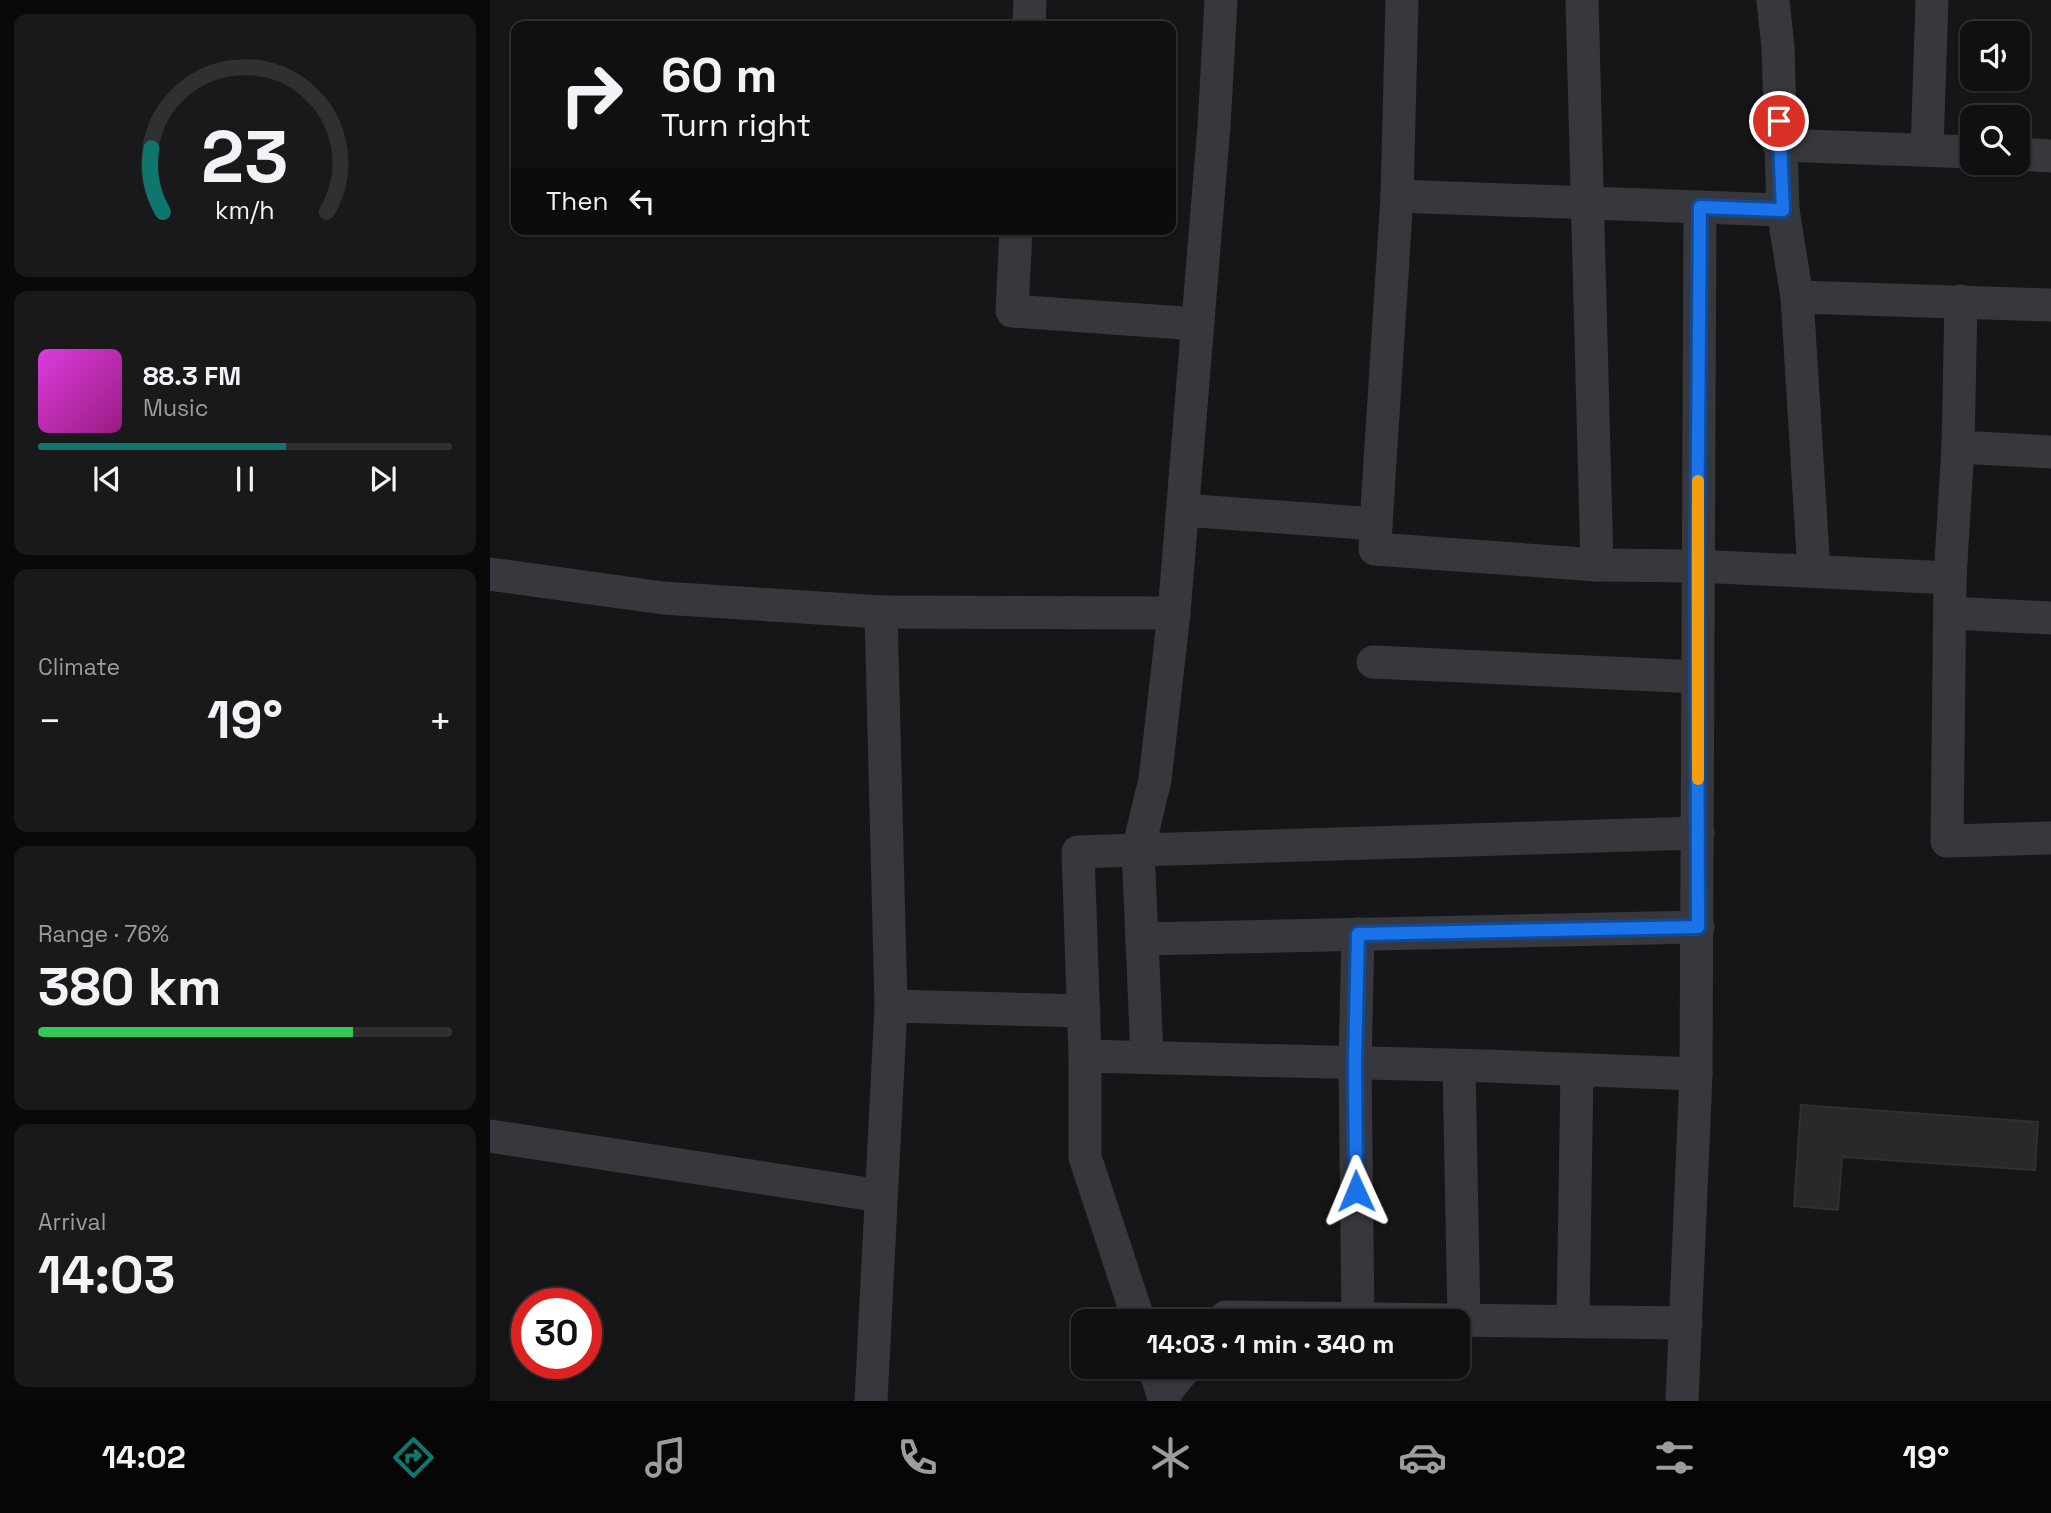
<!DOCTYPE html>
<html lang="en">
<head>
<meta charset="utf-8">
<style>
	:root { --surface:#101012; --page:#19191b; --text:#f1f3f6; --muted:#9c9d9f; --line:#303032; --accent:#0f766e }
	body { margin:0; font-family:"Space Grotesk",sans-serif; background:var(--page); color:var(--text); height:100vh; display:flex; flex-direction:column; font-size:26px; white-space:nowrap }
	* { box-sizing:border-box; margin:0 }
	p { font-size:23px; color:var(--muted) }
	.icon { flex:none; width:38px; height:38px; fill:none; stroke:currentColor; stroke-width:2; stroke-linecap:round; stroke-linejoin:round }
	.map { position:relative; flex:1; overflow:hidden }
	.drawer { display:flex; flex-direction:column; gap:14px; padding:14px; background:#09090a; width:490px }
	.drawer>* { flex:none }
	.top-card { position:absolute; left:21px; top:21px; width:665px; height:214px; border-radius:14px; box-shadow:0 2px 5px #0004,0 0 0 2px var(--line); background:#101012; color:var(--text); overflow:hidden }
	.fabs { position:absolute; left:1470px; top:21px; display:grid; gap:14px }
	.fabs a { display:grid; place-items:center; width:70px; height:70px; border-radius:14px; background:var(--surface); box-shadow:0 2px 5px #0004,0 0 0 2px var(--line); font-size:35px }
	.speed { position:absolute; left:21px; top:1288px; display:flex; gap:14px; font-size:35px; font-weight:700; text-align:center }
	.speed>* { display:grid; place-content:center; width:91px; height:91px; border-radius:50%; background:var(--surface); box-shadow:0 2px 5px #0004,0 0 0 2px var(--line); line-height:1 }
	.speed .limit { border:10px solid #d22; background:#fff; color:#111 }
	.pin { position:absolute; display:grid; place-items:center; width:60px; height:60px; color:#fff; margin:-30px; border:4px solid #fff; border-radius:50%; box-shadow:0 2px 7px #0007 }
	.me { position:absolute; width:77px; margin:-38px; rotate:359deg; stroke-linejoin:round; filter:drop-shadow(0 0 5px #0008) }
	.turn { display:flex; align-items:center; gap:24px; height:147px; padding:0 35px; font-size:32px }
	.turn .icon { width:91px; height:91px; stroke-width:2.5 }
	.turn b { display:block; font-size:49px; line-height:60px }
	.then { display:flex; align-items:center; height:66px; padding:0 35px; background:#0003; gap:14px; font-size:26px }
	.big { font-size:52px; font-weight:800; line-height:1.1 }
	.drawer .card { flex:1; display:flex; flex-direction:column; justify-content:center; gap:10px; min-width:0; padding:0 24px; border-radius:14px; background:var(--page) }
	.drawer .dial { align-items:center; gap:0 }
	.dial svg { height:182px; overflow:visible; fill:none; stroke:var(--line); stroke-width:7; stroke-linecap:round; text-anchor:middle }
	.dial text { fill:var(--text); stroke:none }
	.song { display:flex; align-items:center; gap:21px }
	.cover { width:84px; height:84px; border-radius:10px; background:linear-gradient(135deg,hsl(300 70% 55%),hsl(310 70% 35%)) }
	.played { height:7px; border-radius:4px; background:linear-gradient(90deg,var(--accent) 60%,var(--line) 60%) }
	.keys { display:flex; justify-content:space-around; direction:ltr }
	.heat { display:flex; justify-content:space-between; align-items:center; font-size:38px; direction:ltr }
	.charge { height:10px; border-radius:5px; background:linear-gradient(90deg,#34c759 76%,var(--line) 0) }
	.trip { position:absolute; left:581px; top:1309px; width:399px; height:70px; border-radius:14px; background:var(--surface); box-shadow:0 2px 5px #0004,0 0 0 2px var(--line); font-weight:800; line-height:70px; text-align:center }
	.tabs { display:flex; height:112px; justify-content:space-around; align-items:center; background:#060607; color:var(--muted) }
	.tabs .icon { width:49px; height:49px }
	.tabs .current { color:var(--accent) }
	.tabs b { font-size:32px; color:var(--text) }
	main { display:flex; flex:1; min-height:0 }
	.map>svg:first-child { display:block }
</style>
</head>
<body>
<main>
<section class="drawer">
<div class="card dial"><svg viewBox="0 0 100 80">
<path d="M14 69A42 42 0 1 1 86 69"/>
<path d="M14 69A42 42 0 0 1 9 41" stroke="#0f766e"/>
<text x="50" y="56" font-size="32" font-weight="700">23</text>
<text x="50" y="72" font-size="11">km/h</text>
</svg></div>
<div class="card">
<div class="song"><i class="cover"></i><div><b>88.3 FM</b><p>Music</p></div></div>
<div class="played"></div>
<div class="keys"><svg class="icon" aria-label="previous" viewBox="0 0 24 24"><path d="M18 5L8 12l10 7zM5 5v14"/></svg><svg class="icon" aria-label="pause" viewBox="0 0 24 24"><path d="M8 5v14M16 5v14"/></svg><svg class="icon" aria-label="next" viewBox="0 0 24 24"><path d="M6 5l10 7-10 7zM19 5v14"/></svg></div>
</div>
<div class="card"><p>Climate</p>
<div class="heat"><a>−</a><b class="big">19°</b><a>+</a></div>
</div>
<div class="card"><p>Range · 76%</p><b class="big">380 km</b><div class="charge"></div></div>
<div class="card"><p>Arrival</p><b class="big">14:03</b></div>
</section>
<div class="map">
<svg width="1561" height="1401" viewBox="0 0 1561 1401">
	<rect width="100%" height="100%" fill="#161618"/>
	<!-- building -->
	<path fill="#29292c" stroke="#303034" stroke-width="2" d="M1311,1105L1548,1122L1545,1170L1352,1157L1348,1210L1304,1206Z"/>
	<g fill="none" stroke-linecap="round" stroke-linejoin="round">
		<!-- minor -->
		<g stroke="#37383d" stroke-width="33">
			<path d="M1092,0L1107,565"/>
			<path d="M1283,0L1288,48L1293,210L1307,297L1324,571"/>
			<path d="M539,26L540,0"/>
			<path d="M1289,145L1482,152"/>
			<path d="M1437,150L1442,0"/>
			<path d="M1528,154L1561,156"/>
			<path d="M907,196L1293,210"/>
			<path d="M526,229L522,311L707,324"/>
			<path d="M1307,297L1561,305"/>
			<path d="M1471,301L1468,447L1561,452"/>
			<path d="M1468,447L1460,578L1457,841L1561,838"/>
			<path d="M693,510L886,524L885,549L1107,565L1207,566L1460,578"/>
			<path d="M886,524L907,196L912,0"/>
			<path d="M0,574L173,598L391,612L401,1006L381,1401"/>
			<path d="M391,612L684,613"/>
			<path d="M1460,613L1561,618"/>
			<path d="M883,662L1208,677"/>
			<path d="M1208,927L652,939L648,850L1208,833"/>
			<path d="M652,939L657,1057"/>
			<path d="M401,1006L594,1011"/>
			<path d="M595,1056L997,1066L1206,1074"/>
			<path d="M969,1066L974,1320"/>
			<path d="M0,1136L391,1196"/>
			<path d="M868,1319L865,1064L868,934"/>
			<path d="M649,1321L595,1157V1056L588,852L648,850L665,780L684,613L724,126L731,0"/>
			<path d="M732,1321L736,1317L1196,1323"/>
			<path d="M1083,1321L1087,1070"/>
			<path d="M664,1367L675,1401"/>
			<path d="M673,1395L696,1367"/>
			<path d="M1192,1401L1206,1074L1210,207"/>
		</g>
	</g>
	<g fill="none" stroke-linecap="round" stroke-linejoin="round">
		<!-- route casing -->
		<g stroke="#114b97" stroke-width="18">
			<path id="route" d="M866,1191L865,1064L868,934L1208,927L1207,566L1210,207L1293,210L1289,121"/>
		</g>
		<!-- route -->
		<use href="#route" stroke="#1a73e8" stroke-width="12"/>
		<!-- slow -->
		<path stroke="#f59e0b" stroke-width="12" d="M1208,481V779"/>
	</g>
</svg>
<div class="fabs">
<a><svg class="icon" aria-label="sound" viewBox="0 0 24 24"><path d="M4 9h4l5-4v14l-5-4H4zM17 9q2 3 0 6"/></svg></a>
<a><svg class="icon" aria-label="search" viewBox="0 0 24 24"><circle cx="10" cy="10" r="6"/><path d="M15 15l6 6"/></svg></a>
</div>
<div class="speed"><div class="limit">30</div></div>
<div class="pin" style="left:1289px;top:121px;background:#d93025"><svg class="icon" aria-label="arrive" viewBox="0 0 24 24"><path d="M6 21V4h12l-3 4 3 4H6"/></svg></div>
<svg class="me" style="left:866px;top:1191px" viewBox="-20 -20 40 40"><path d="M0-17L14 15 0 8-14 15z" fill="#1a73e8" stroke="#fff" stroke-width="4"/></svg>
<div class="trip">14:03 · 1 min · 340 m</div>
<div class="top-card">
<div class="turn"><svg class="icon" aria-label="right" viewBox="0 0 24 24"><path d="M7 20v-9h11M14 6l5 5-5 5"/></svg><div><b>60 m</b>Turn right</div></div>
<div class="then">Then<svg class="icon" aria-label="left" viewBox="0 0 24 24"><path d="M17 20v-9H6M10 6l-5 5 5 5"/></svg></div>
</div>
</div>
</main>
<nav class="tabs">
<b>14:02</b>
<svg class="icon current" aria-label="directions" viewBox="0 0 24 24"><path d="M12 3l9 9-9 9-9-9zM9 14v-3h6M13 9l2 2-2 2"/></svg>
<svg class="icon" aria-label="music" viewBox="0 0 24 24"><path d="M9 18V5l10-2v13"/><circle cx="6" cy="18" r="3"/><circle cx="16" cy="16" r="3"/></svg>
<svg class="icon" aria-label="phone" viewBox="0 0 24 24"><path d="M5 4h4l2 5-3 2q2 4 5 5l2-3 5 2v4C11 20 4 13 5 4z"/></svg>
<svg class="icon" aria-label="climate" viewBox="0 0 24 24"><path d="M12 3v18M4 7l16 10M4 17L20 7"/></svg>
<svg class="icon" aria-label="car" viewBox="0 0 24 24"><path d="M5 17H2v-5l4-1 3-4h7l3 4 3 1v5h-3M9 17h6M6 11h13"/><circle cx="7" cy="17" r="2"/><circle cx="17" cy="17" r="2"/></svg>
<svg class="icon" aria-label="filters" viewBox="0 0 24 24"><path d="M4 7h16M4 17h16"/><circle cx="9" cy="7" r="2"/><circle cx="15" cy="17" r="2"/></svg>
<b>19°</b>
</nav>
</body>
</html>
